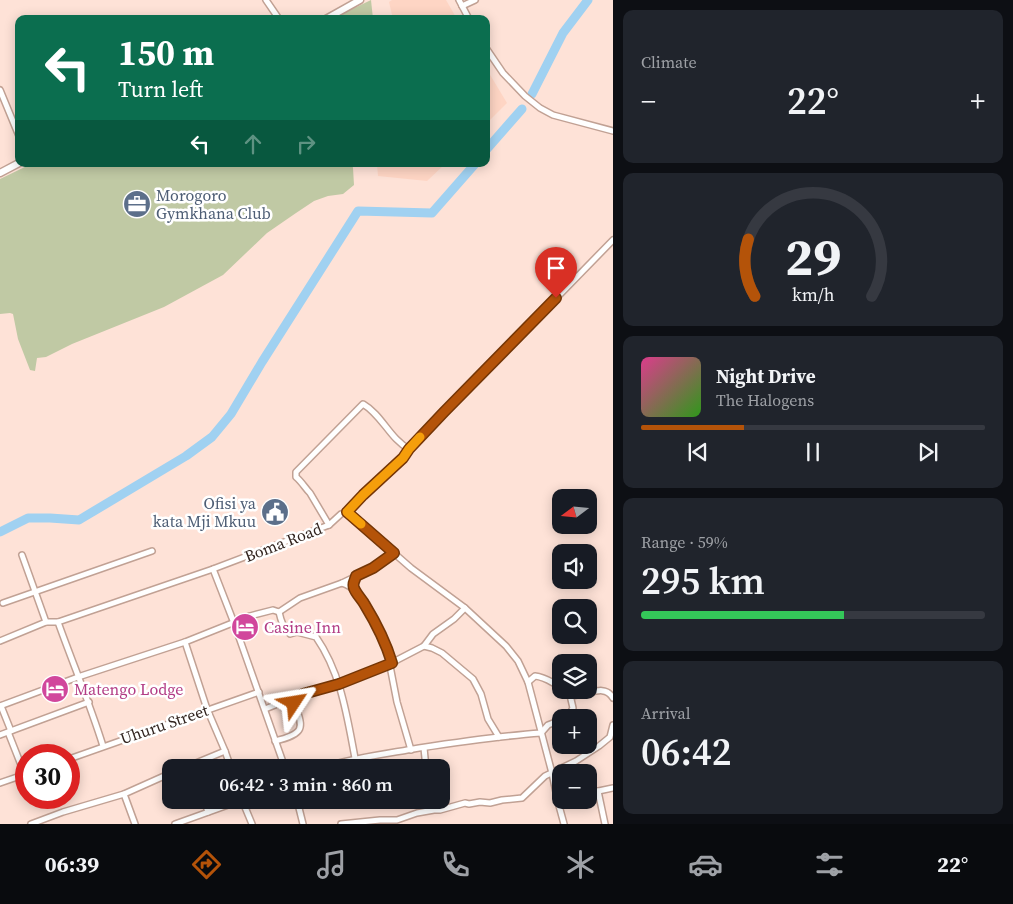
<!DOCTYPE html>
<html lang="en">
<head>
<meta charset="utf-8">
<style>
	:root { --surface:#171b24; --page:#20242c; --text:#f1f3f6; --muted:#9ea1a6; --line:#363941; --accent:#b45309 }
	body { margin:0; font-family:"Source Serif 4",serif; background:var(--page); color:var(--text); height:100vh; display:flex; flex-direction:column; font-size:19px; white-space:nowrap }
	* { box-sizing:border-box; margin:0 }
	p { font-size:16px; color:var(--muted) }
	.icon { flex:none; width:28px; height:28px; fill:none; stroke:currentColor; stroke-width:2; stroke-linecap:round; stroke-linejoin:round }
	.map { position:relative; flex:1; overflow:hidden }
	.drawer { display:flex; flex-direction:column; gap:10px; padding:10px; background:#0d0f14; width:400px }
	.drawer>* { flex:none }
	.banner { position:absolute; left:15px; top:15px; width:475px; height:152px; border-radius:10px; box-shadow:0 2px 12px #0003; background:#0b6e4f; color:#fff; overflow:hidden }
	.needle { width:32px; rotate:254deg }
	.controls { position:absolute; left:552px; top:489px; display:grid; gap:10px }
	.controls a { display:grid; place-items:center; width:45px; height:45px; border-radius:10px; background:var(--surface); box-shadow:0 2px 12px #0003; font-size:25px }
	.speed { position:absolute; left:15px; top:744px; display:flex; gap:10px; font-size:25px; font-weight:700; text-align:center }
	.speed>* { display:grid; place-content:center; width:65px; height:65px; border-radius:50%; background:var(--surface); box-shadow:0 2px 12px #0003; line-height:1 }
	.speed .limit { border:8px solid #d22; background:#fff; color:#111 }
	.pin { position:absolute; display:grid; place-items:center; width:42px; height:42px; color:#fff; margin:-51px -21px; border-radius:50% 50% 50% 0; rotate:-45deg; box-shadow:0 0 5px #0007 }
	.pin .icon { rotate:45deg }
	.me { position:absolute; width:55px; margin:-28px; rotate:57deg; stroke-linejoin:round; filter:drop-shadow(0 0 4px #0008) }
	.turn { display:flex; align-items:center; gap:18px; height:105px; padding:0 20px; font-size:22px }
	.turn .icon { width:65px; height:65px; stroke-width:2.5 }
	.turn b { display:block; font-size:35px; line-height:42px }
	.lanes { display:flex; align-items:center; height:48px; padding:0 20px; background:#0003; justify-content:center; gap:25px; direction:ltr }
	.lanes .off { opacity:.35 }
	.big { font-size:38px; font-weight:600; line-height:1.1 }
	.drawer .card { flex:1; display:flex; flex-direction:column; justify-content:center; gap:8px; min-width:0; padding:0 18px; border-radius:10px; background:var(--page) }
	.drawer .dial { align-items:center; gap:0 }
	.dial svg { height:130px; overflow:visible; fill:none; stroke:var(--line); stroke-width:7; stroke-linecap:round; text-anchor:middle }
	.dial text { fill:var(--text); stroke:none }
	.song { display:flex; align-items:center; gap:15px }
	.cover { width:60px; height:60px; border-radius:8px; background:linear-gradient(135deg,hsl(330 70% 55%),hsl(110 70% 35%)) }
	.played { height:5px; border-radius:2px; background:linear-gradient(90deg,var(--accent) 30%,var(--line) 30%) }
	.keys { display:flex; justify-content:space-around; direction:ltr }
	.heat { display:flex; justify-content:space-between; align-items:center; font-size:28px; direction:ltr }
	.charge { height:8px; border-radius:4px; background:linear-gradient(90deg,#34c759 59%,var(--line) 0) }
	.trip { position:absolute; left:162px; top:759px; width:288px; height:50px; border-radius:10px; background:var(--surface); box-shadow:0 2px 12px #0003; font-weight:600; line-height:50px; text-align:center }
	.tab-bar { display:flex; height:80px; justify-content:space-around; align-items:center; background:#090b0e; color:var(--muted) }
	.tab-bar .icon { width:35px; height:35px }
	.tab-bar .selected { color:var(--accent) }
	.tab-bar b { font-size:22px; color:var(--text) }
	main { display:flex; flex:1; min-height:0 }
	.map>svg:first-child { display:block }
</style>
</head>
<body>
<main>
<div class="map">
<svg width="613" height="824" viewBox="0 0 613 824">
	<rect width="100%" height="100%" fill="#fee2d7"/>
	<!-- built -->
	<g fill="#fed5c4">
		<path d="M392,0H446L457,19H393L389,2Z"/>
		<path d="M486,68L507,103L486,124Z"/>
		<path d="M377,164H445L427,181L378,176Z"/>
	</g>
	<!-- green -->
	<g fill="#c0c9a4">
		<path d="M371,0L373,19H332Z"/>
		<path d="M31,164H352L353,168L354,185L343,194L328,196L314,201L296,213L267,233L223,275L164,307L72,344L46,357L37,358L35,371L30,370L18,339L13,314L10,313L0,314V179Z"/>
	</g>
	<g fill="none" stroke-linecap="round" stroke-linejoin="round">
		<!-- river -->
		<g stroke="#a0d1f1" stroke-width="9">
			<path d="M532,94L563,33L588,0"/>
			<path d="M486,150L522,109"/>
			<path d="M0,532L28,518H50L79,520L186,456L212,437L231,414L262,362L358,211L432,213L475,164"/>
		</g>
		<!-- minor casing -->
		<g stroke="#c1a194" stroke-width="8">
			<g id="minor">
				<path d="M266,0L279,19"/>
				<path d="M459,0L469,19"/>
				<path d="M462,6L475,0"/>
				<path d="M486,48L503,73L525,96L540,108L553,115L613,131"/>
				<path d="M0,90L19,136"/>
				<path d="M347,512L411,568L465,608L506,646L518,661L528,682L552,773L558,802L564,824"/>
				<path d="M329,525L310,493C305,488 302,482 296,477V472L363,404C382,415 390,439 409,449"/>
				<path d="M22,555L46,622"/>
				<path d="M213,569L234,623L285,768"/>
				<path d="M342,583L373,568L394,553"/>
				<path d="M3,603L152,551"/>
				<path d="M279,612C281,621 283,627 290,634L297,632L316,637C341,673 347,716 355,758"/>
				<path d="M58,622C73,664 90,704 103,746"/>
				<path d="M0,641L46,622H58L213,569L329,525L341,514L347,512L377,482L403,458L409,449L613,240"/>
				<path d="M185,642L207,709L225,751L231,768"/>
				<path d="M424,646L432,648L442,653L473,679L481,694L488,719L499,737"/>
				<path d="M390,666L397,660L424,646L433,634L454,619L465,608"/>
				<path d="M390,666L397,702L411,750"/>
				<path d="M528,682L535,676C546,677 552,683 561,687"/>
				<path d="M570,695C573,695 576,696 578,695C590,694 605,684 613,698"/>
				<path d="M0,706L78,677L185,642L250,616L273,610L279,612L300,598L342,583C364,588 386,643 392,663"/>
				<path d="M1,706L11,731L8,732L25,775"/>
				<path d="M265,709L285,701L293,699L303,694L339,684L392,663"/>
				<path d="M565,718L570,713L573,708L570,695L566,690"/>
				<path d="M0,735L89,702"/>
				<path d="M275,741C309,733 302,726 293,699"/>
				<path d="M424,748L426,768"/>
				<path d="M69,759L259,692"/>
				<path d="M184,768L225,751"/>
				<path d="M320,768C353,758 385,754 419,748C459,742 500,736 541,733L548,725L561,720"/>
				<path d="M0,783L26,774"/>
				<path d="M598,791L605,824"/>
				<path d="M589,793L613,788"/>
				<path d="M124,794L135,824"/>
				<path d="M204,800L208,812"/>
				<path d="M242,800L252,824"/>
				<path d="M297,800L303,824"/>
				<path d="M31,824L63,812L124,794L171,773"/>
				<path d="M175,824L242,800"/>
				<path d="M341,824L380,820H397L417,813L434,810H440L465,803L469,804L480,802L490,803L502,800L522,798L545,776L576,761L599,746L610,737L613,725"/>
			</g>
		</g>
		<!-- tertiary casing -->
		<g stroke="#c1a194" stroke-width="9">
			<g id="tertiary">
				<path d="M326,19L360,0"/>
				<path d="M0,173L19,163"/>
			</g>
		</g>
		<!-- minor -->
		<use href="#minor" stroke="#fff" stroke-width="5"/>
		<!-- tertiary -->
		<use href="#tertiary" stroke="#fff" stroke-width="6"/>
	</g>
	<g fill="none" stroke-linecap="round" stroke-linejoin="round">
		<!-- route casing -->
		<g stroke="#753606" stroke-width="12">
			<path id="route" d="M294,703L293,699L303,694L339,684L392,663C386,643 376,623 365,605C362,599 356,594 354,588C352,583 355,581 356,576L373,568L394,553L347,512L363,495L403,458L409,449L444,412L556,298"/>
		</g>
		<!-- route -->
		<use href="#route" stroke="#b45309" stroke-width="9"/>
		<!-- slow -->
		<path stroke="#f59e0b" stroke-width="9" d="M361,524L347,512L363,495L403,458L409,449L420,437"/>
	</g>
	<!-- icons -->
	<defs>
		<g id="office-disc" transform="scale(1.4375)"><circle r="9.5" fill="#5c6f8a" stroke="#fff"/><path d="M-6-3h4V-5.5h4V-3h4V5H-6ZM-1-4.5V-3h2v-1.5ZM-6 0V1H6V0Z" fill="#fff"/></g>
		<g id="civic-disc" transform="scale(1.4375)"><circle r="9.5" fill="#5c6f8a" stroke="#fff"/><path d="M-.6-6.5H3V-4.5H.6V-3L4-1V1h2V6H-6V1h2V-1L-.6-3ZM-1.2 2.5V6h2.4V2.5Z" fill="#fff"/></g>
		<g id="hotel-disc" transform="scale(1.4375)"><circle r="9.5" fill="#d1479c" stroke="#fff"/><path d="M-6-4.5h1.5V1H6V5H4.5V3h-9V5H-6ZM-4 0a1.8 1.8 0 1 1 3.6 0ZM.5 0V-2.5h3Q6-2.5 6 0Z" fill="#fff"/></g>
	</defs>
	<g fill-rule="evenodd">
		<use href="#office-disc" x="137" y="204"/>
		<use href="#civic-disc" x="275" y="512"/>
		<use href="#hotel-disc" x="245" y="627"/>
		<use href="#hotel-disc" x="55" y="689"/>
	</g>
	<g text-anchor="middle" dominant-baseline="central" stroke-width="5" stroke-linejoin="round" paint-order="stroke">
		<!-- service labels -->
		<g font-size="16" fill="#4e5e75" stroke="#fff" text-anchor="start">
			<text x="156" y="195">Morogoro<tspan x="156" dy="18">Gymkhana Club</tspan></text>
			<text x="256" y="503" text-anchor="end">Ofisi ya<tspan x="256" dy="18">kata Mji Mkuu</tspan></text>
		</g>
		<!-- street labels -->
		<g font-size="16" fill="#31241f" stroke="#fff">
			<text transform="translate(283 542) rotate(-21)">Boma Road</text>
			<text transform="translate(164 724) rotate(-19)">Uhuru Street</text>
		</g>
		<!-- hotel labels -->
		<g font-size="16" fill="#b23c85" stroke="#fff" text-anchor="start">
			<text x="264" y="627">Casine Inn</text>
			<text x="74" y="689">Matengo Lodge</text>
		</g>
	</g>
</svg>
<div class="controls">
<a><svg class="needle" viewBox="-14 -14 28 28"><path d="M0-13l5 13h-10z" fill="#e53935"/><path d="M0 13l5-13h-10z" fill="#9ea1a6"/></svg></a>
<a><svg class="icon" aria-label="sound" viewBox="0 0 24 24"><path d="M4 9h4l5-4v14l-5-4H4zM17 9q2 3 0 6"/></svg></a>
<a><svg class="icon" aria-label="search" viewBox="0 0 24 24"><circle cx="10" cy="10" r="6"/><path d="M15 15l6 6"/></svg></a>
<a><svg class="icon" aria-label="layers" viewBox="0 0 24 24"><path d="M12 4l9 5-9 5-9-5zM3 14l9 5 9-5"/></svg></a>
<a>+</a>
<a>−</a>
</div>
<div class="speed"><div class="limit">30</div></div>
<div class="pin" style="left:556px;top:298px;background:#d93025"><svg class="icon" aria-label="arrive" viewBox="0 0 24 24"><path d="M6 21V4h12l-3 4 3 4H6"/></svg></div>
<svg class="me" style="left:294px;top:703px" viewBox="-20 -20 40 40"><path d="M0-17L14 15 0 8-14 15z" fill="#b45309" stroke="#fff" stroke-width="4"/></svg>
<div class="trip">06:42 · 3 min · 860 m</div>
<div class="banner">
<div class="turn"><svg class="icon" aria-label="left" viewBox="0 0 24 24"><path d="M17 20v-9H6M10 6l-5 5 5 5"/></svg><div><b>150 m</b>Turn left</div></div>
<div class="lanes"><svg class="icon" aria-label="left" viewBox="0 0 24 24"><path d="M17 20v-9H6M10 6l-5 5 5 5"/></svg><svg class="icon off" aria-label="ahead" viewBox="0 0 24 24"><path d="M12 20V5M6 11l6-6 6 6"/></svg><svg class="icon off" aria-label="right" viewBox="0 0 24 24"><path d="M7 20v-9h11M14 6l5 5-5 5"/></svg></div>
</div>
</div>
<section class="drawer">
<div class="card"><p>Climate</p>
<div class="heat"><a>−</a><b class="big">22°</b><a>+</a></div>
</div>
<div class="card dial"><svg viewBox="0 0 100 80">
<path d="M14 69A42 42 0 1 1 86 69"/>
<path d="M14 69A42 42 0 0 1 10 34" stroke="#b45309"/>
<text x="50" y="56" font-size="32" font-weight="700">29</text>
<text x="50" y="72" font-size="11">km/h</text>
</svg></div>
<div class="card">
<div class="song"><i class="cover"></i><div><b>Night Drive</b><p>The Halogens</p></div></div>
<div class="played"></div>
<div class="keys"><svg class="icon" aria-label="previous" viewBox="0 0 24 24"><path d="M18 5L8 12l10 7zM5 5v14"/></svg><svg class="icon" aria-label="pause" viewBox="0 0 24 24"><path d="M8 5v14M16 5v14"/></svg><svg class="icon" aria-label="next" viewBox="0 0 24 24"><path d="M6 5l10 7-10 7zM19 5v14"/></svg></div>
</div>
<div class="card"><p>Range · 59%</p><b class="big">295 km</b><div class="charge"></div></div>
<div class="card"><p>Arrival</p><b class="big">06:42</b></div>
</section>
</main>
<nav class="tab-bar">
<b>06:39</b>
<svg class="icon selected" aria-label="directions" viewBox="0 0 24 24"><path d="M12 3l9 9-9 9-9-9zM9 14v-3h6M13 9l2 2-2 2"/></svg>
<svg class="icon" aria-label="music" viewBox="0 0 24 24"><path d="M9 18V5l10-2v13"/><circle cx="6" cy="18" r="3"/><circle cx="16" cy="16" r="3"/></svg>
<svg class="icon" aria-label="phone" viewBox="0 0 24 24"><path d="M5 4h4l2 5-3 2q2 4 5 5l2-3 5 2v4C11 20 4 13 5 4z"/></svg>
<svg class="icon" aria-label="climate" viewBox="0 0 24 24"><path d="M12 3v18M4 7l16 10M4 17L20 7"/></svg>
<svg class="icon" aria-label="car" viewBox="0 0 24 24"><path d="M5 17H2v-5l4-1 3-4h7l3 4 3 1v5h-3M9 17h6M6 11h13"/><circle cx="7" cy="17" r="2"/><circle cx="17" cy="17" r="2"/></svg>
<svg class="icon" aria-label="filters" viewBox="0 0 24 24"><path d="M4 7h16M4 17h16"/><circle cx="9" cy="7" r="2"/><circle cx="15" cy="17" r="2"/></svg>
<b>22°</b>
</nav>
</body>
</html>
